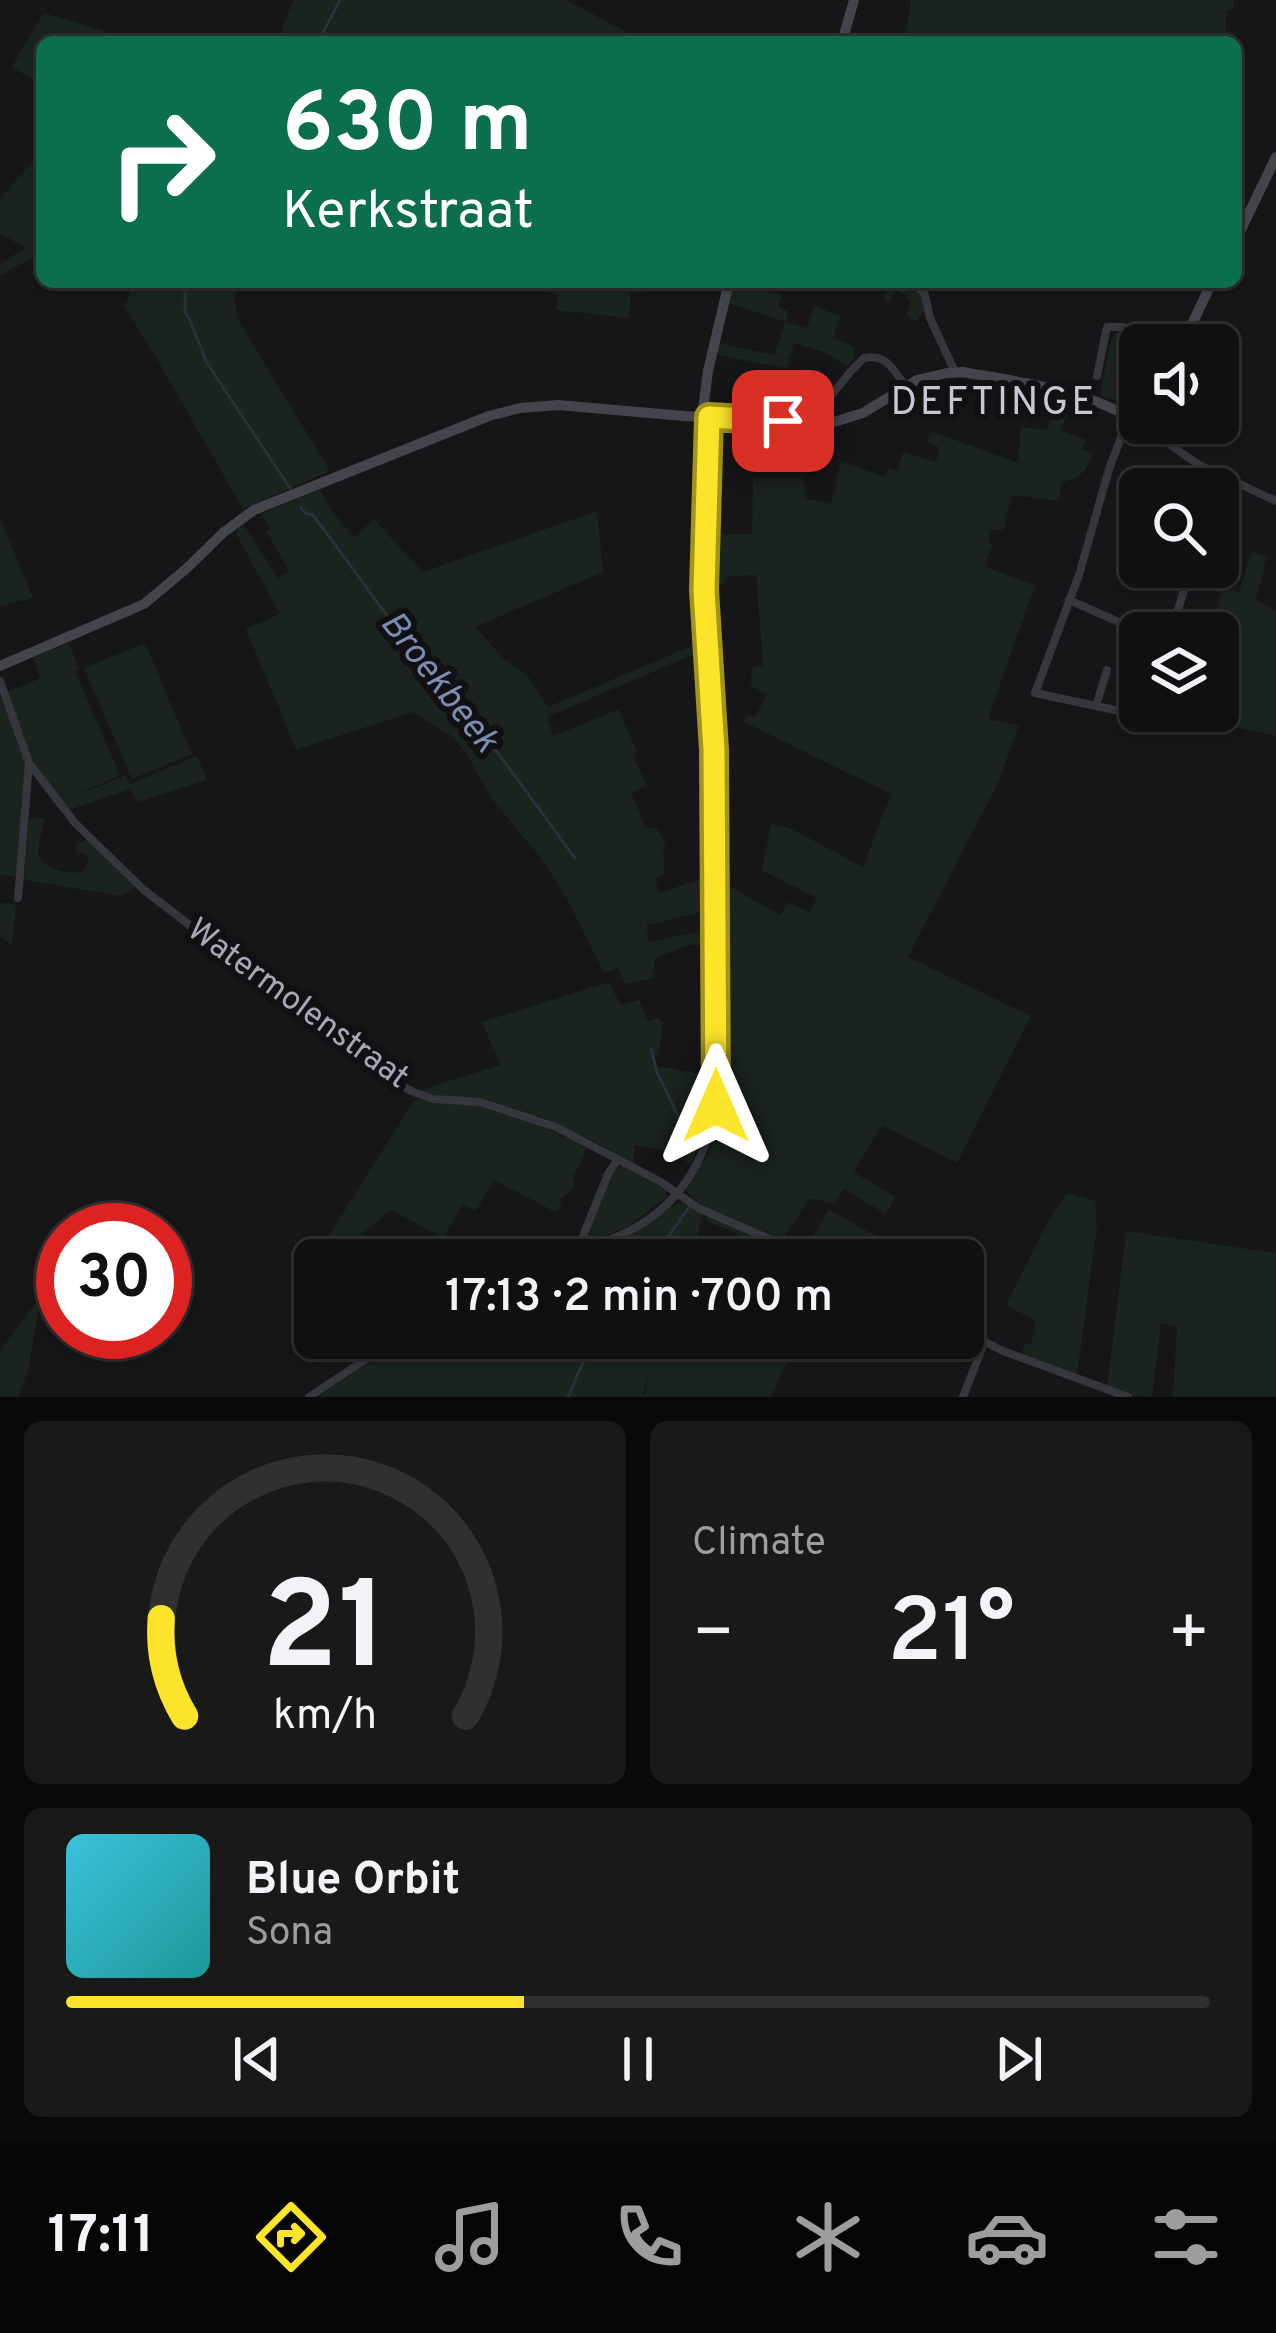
<!DOCTYPE html>
<html lang="en">
<head>
<meta charset="utf-8">
<style>
	:root { --surface:#101011; --page:#19191a; --text:#f1f3f6; --muted:#9c9d9f; --line:#303031; --accent:#fbe42a }
	body { margin:0; font-family:Overpass,sans-serif; background:var(--page); color:var(--text); height:100vh; display:flex; flex-direction:column; font-size:45px; white-space:nowrap }
	* { box-sizing:border-box; margin:0 }
	p { font-size:39px; color:var(--muted) }
	.icon { flex:none; width:66px; height:66px; fill:none; stroke:currentColor; stroke-width:2; stroke-linecap:round; stroke-linejoin:round }
	.map { position:relative; height:1397px; overflow:hidden }
	.sheet { display:flex; flex-direction:column; gap:24px; padding:24px; background:#090909; flex:1 }
	.sheet>* { flex:none }
	.banner { position:absolute; left:36px; top:36px; width:1206px; height:252px; border-radius:18px; box-shadow:0 3px 9px #0004,0 0 0 3px var(--line); background:#0b6e4f; color:#fff; overflow:hidden }
	.fabs { position:absolute; left:1119px; top:324px; display:grid; gap:24px }
	.fabs a { display:grid; place-items:center; width:120px; height:120px; border-radius:18px; background:var(--surface); box-shadow:0 3px 9px #0004,0 0 0 3px var(--line); font-size:60px }
	.speed { position:absolute; left:36px; top:1203px; display:flex; gap:24px; font-size:60px; font-weight:700; text-align:center }
	.speed>* { display:grid; place-content:center; width:156px; height:156px; border-radius:50%; background:var(--surface); box-shadow:0 3px 9px #0004,0 0 0 3px var(--line); line-height:1 }
	.speed .limit { border:18px solid #d22; background:#fff; color:#111 }
	.pin { position:absolute; display:grid; place-items:center; width:102px; height:102px; color:#fff; margin:-51px; border-radius:24px; box-shadow:0 6px 18px #0006 }
	.me { position:absolute; width:132px; margin:-66px; rotate:0deg; stroke-linejoin:round; filter:drop-shadow(0 0 9px #0008) }
	.turn { display:flex; align-items:center; gap:42px; height:252px; padding:0 48px; font-size:54px }
	.turn .icon { width:156px; height:156px; stroke-width:2.5 }
	.turn b { display:block; font-size:84px; line-height:102px }
	.big { font-size:90px; font-weight:600; line-height:1.1 }
	.sheet .card { flex:1; display:flex; flex-direction:column; justify-content:center; gap:18px; min-width:0; padding:0 42px; border-radius:18px; background:var(--page) }
	.sheet .dial { align-items:center; gap:0 }
	.dial svg { height:312px; overflow:visible; fill:none; stroke:var(--line); stroke-width:7; stroke-linecap:round; text-anchor:middle }
	.dial text { fill:var(--text); stroke:none }
	.song { display:flex; align-items:center; gap:36px }
	.cover { width:144px; height:144px; border-radius:18px; background:linear-gradient(135deg,hsl(190 70% 55%),hsl(180 70% 35%)) }
	.played { height:12px; border-radius:6px; background:linear-gradient(90deg,var(--accent) 40%,var(--line) 40%) }
	.keys { display:flex; justify-content:space-around; direction:ltr }
	.heat { display:flex; justify-content:space-between; align-items:center; font-size:66px; direction:ltr }
	.sheet .tiles { flex:1; display:grid; gap:24px; grid-template-columns:1fr 1fr }
	.card:last-child { grid-column:span 2 }
	.trip { position:absolute; left:294px; top:1239px; width:690px; height:120px; border-radius:18px; background:var(--surface); box-shadow:0 3px 9px #0004,0 0 0 3px var(--line); font-weight:600; line-height:120px; text-align:center }
	.dock { display:flex; height:192px; justify-content:space-around; align-items:center; background:#060607; color:var(--muted) }
	.dock .icon { width:84px; height:84px }
	.dock .selected { color:var(--accent) }
	.dock b { font-size:54px; color:var(--text) }
	.map>svg:first-child { display:block }
</style>
</head>
<body>
<div class="map">
<svg width="1276" height="1397" viewBox="0 0 1276 1397">
	<rect width="100%" height="100%" fill="#161517"/>
	<!-- green -->
	<g fill="#1b231e">
		<path d="M293,0H567L644,42H278Z"/>
		<path d="M911,0H1234L1233,11L1227,10L1225,30L1235,33L1234,42H904Z"/>
		<path d="M43,13L51,15L140,42H42V85L12,67Z"/>
		<path d="M42,150V252L0,276V264L25,248L0,233V199Z"/>
		<path d="M134,282H236L235,303L239,321L330,471L243,509L154,354L124,307Z"/>
		<path d="M497,282H644L643,292H631L629,318L556,310L558,295Z"/>
		<path d="M733,282L751,284V288L782,295L778,307L788,311L787,322L807,328L814,306L840,316L834,338L854,347V358L847,366L824,352L794,343L787,369L716,354L719,343L775,355L785,322L729,303Z"/>
		<path d="M889,282L915,288L922,293L924,309L916,322L906,315L911,303L905,294L896,291L889,302L884,300Z"/>
		<path d="M1125,331L1165,345H1140V408L1137,409L1102,396L1101,389L1111,339L1116,333Z"/>
		<path d="M1057,398L1072,401L1061,431L1086,440L1082,449L1093,454C1088,469 1079,480 1062,482L1058,501L1012,495L1003,531L991,529L988,543L992,544L985,567L1035,585L988,719L1019,726L997,785L908,957L1031,1016L957,1163L882,1125L854,1172L895,1197L886,1214L844,1189L834,1204L810,1198L783,1239C757,1228 699,1213 686,1190L710,1150L719,1118L720,881L780,915L789,902L810,913L817,898L762,870L771,824L790,828L863,867L891,794L744,722L747,715L755,717L767,695L750,685L753,667L763,665L756,575L730,576L722,585L708,586L711,534H752L753,478H803L807,499L831,504L841,461L885,477L888,468L897,471L903,452L936,462L940,448L927,443L931,431L1018,463L1021,427L1047,430Z"/>
		<path d="M320,489L332,512L354,537L374,519L423,572L597,511L603,572L475,627L503,658L527,675L548,707L701,642L702,651L547,717L553,736L619,709L637,752L633,755L647,786L632,793L645,828L656,827L666,844L663,853L665,873L655,879L659,893L710,876V910L647,925L648,942L686,934L711,931V946L689,945L655,958L653,978L624,984L618,968L604,973L569,903L546,865L492,799L466,753L450,735L412,712L296,750L246,629L280,614L235,532L244,525L278,578L289,571L266,532L270,529L261,514Z"/>
		<path d="M0,517L33,598L0,606Z"/>
		<path d="M1251,551L1267,556L1256,600L1276,611V736L1198,719L1199,711H1218V633H1212L1222,584L1239,593Z"/>
		<path d="M69,643L79,669L75,671L120,775L66,800L126,775L130,784L197,756L207,780L137,802L131,789L69,810L32,760L7,692L41,678L33,658Z"/>
		<path d="M145,643L192,754L132,779L84,668Z"/>
		<path d="M0,691L26,764L18,877L0,875Z"/>
		<path d="M44,818C44,838 26,858 53,868C64,873 72,873 83,872L89,860L87,855L77,852L75,848L77,844L87,840L135,885L132,890L120,896L24,880L29,819Z"/>
		<path d="M0,902L16,905L12,945L0,936Z"/>
		<path d="M609,982L621,1005L640,1000L647,1021L658,1018L663,1023L658,1055L653,1057L656,1066L702,1074L700,1089L711,1091C708,1119 704,1140 690,1165L670,1152L634,1145V1165L592,1140L537,1115L534,1123L588,1147L573,1177L574,1188L560,1199L562,1206L555,1212L494,1180L476,1211L463,1205L443,1238L391,1210L345,1248L327,1238L415,1099L420,1100L421,1090L500,1065L482,1022Z"/>
		<path d="M623,1166L666,1190V1197L631,1225L591,1242L586,1235L611,1173L615,1168Z"/>
		<path d="M1067,1193L1095,1201L1097,1227L1077,1375L1021,1354L1025,1344H1031L1036,1321L1006,1305L1049,1220Z"/>
		<path d="M682,1203L703,1215L690,1260H563C588,1251 616,1244 639,1230C654,1221 665,1205 682,1203Z"/>
		<path d="M829,1210L891,1244L883,1260H826L804,1249Z"/>
		<path d="M709,1216L810,1260H736L745,1237L707,1221Z"/>
		<path d="M1126,1231L1276,1253V1397H1173L1177,1326L1161,1324L1152,1397L1133,1396L1107,1387Z"/>
		<path d="M41,1296L28,1370L18,1397H0V1350Z"/>
		<path d="M406,1338H798L771,1397H644L650,1364L642,1397H318Z"/>
	</g>
	<g fill="none" stroke-linecap="round" stroke-linejoin="round">
		<!-- stream -->
		<g stroke="#2b303c" stroke-width="3">
			<path d="M318,42L340,0"/>
			<path d="M185,282V313L190,320"/>
			<path d="M191,323L207,363L290,488"/>
			<path d="M301,508L305,513L313,515L389,618L498,753L575,858"/>
			<path d="M651,1049L657,1072L681,1122"/>
			<path d="M684,1130L694,1149"/>
			<path d="M652,1260L689,1207"/>
			<path d="M568,1397L588,1351L597,1338"/>
		</g>
		<!-- street -->
		<g stroke="#36363d" stroke-width="8">
			<path d="M909,282L924,292L930,318L955,372"/>
			<path d="M1097,376L1107,327H1123L1174,345"/>
			<path d="M1129,417L1109,469L1079,575L1035,693L1148,717L1170,712L1197,717"/>
			<path d="M819,421L818,412L851,371L864,358C886,353 894,370 905,386"/>
			<path d="M1153,423L1149,430L1199,465L1276,501"/>
			<path d="M1216,489L1221,476"/>
			<path d="M1069,600L1139,631"/>
			<path d="M1171,633L1191,567"/>
			<path d="M0,681L29,763L18,898"/>
			<path d="M1096,706L1107,670"/>
			<path d="M29,763L75,823L144,890L249,971L335,1030L392,1080L411,1091L433,1099L480,1102L556,1127L661,1182L698,1208L818,1260"/>
			<path d="M577,1251L608,1174L618,1159"/>
			<path d="M551,1260C578,1251 606,1243 631,1230C688,1200 716,1143 716,1081L714,750L704,589L709,417"/>
			<path d="M963,1331L1003,1351L1128,1397"/>
			<path d="M309,1397L398,1338"/>
			<path d="M963,1397L984,1343"/>
		</g>
		<!-- secondary -->
		<g stroke="#44444d" stroke-width="10">
			<path d="M842,42L854,0"/>
			<path d="M1236,240L1276,157"/>
			<path d="M1182,345L1212,282"/>
			<path d="M702,417L708,371L729,282"/>
			<path d="M0,666L144,604L186,569L224,532L254,510L489,416L520,408L558,405L684,416L834,422L863,413L917,380L947,373L963,372C1025,383 1098,391 1149,430"/>
		</g>
	</g>
	<g fill="none" stroke-linecap="round" stroke-linejoin="round">
		<!-- route casing -->
		<g stroke="#a3941b" stroke-width="30">
			<path id="route" d="M716,1106L714,750L704,590L709,417L783,421"/>
		</g>
		<!-- route -->
		<use href="#route" stroke="#fbe42a" stroke-width="21"/>
	</g>
	<g text-anchor="middle" dominant-baseline="central" stroke-width="12" stroke-linejoin="round" paint-order="stroke">
		<!-- street labels -->
		<g font-size="33" fill="#a6a8b8" stroke="#111012">
			<text transform="translate(297 1005) rotate(36)">Watermolenstraat</text>
		</g>
		<!-- water labels -->
		<g font-size="36" font-style="italic" fill="#7c8db5" stroke="#111012">
			<text transform="translate(438 683) rotate(52)">Broekbeek</text>
		</g>
		<!-- quarter labels -->
		<g font-size="39" letter-spacing="3" fill="#c8c8d4" stroke="#111012">
			<text x="994" y="404">DEFTINGE</text>
		</g>
	</g>
</svg>
<div class="fabs">
<a><svg class="icon" aria-label="sound" viewBox="0 0 24 24"><path d="M4 9h4l5-4v14l-5-4H4zM17 9q2 3 0 6"/></svg></a>
<a><svg class="icon" aria-label="search" viewBox="0 0 24 24"><circle cx="10" cy="10" r="6"/><path d="M15 15l6 6"/></svg></a>
<a><svg class="icon" aria-label="layers" viewBox="0 0 24 24"><path d="M12 4l9 5-9 5-9-5zM3 14l9 5 9-5"/></svg></a>
</div>
<div class="speed"><div class="limit">30</div></div>
<div class="pin" style="left:783px;top:421px;background:#d93025"><svg class="icon" aria-label="arrive" viewBox="0 0 24 24"><path d="M6 21V4h12l-3 4 3 4H6"/></svg></div>
<svg class="me" style="left:716px;top:1106px" viewBox="-20 -20 40 40"><path d="M0-17L14 15 0 8-14 15z" fill="#fbe42a" stroke="#fff" stroke-width="4"/></svg>
<div class="trip">17:13 · 2 min · 700 m</div>
<div class="banner">
<div class="turn"><svg class="icon" aria-label="right" viewBox="0 0 24 24"><path d="M7 20v-9h11M14 6l5 5-5 5"/></svg><div><b>630 m</b>Kerkstraat</div></div>
</div>
</div>
<section class="sheet">
<div class="tiles">
<div class="card dial"><svg viewBox="0 0 100 80">
<path d="M14 69A42 42 0 1 1 86 69"/>
<path d="M14 69A42 42 0 0 1 8 44" stroke="#fbe42a"/>
<text x="50" y="56" font-size="32" font-weight="700">21</text>
<text x="50" y="72" font-size="11">km/h</text>
</svg></div>
<div class="card"><p>Climate</p>
<div class="heat"><a>−</a><b class="big">21°</b><a>+</a></div>
</div>
<div class="card">
<div class="song"><i class="cover"></i><div><b>Blue Orbit</b><p>Sona</p></div></div>
<div class="played"></div>
<div class="keys"><svg class="icon" aria-label="previous" viewBox="0 0 24 24"><path d="M18 5L8 12l10 7zM5 5v14"/></svg><svg class="icon" aria-label="pause" viewBox="0 0 24 24"><path d="M8 5v14M16 5v14"/></svg><svg class="icon" aria-label="next" viewBox="0 0 24 24"><path d="M6 5l10 7-10 7zM19 5v14"/></svg></div>
</div>
</div>
</section>
<nav class="dock">
<b>17:11</b>
<svg class="icon selected" aria-label="directions" viewBox="0 0 24 24"><path d="M12 3l9 9-9 9-9-9zM9 14v-3h6M13 9l2 2-2 2"/></svg>
<svg class="icon" aria-label="music" viewBox="0 0 24 24"><path d="M9 18V5l10-2v13"/><circle cx="6" cy="18" r="3"/><circle cx="16" cy="16" r="3"/></svg>
<svg class="icon" aria-label="phone" viewBox="0 0 24 24"><path d="M5 4h4l2 5-3 2q2 4 5 5l2-3 5 2v4C11 20 4 13 5 4z"/></svg>
<svg class="icon" aria-label="climate" viewBox="0 0 24 24"><path d="M12 3v18M4 7l16 10M4 17L20 7"/></svg>
<svg class="icon" aria-label="car" viewBox="0 0 24 24"><path d="M5 17H2v-5l4-1 3-4h7l3 4 3 1v5h-3M9 17h6M6 11h13"/><circle cx="7" cy="17" r="2"/><circle cx="17" cy="17" r="2"/></svg>
<svg class="icon" aria-label="filters" viewBox="0 0 24 24"><path d="M4 7h16M4 17h16"/><circle cx="9" cy="7" r="2"/><circle cx="15" cy="17" r="2"/></svg>
</nav>
</body>
</html>
